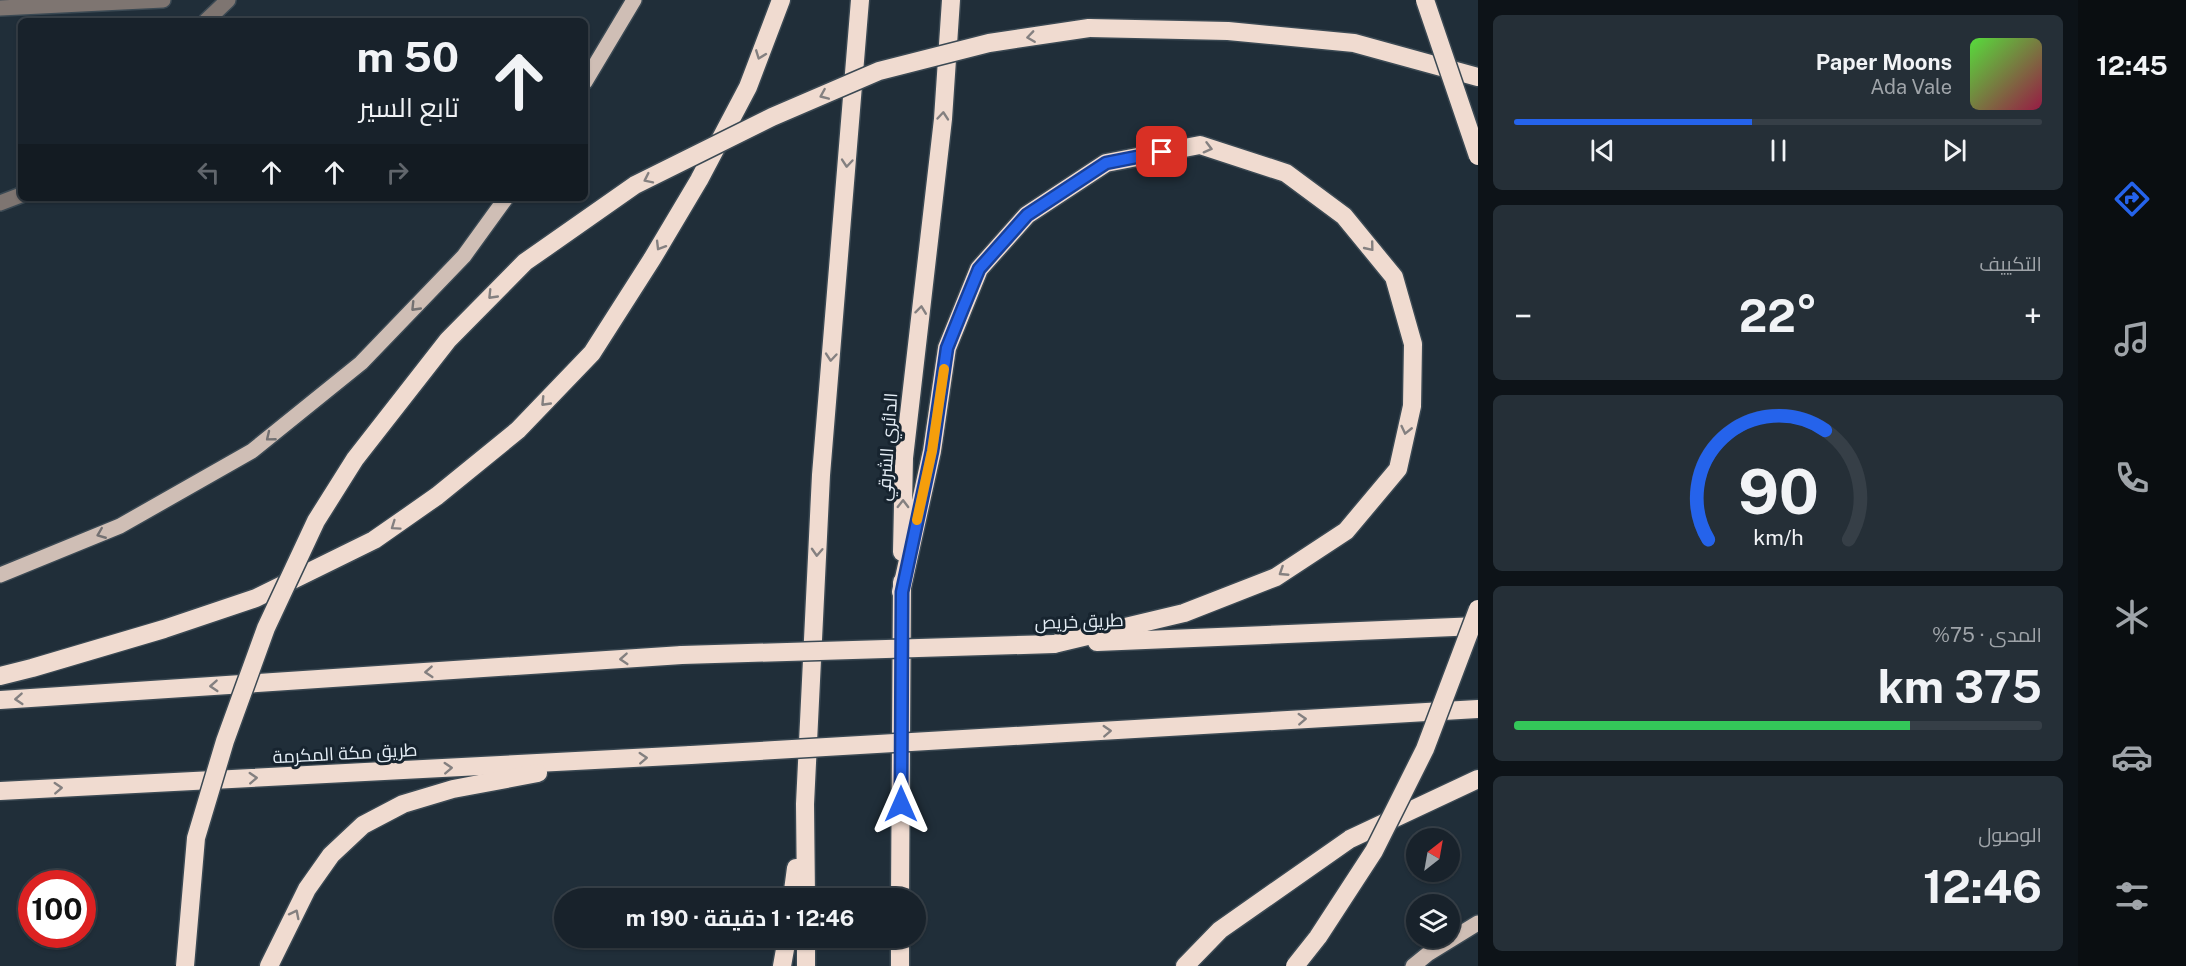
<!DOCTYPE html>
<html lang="ar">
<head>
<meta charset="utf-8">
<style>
	:root { --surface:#18222b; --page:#252f37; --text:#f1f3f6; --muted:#9fa4a9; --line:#363f47; --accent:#2563eb }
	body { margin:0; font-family:"Public Sans",Cairo,sans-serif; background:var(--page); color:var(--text); direction:rtl; height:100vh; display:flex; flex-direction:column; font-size:22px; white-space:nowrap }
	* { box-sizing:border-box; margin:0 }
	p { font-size:20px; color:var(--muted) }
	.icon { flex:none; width:33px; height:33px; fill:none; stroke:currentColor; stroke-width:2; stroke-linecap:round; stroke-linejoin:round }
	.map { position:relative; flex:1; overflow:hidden; direction:ltr }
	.sheet { display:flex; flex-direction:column; gap:15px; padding:15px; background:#0d1318; width:600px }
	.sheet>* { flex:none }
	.top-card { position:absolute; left:18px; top:18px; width:570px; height:183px; border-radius:9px; box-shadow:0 2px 4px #0004,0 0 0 2px var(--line); direction:rtl; background:#18222b; color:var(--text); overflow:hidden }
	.needle { width:39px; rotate:31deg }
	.controls { position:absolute; left:1406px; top:828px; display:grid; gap:12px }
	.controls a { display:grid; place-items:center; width:54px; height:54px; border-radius:50%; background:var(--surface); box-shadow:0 2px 4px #0004,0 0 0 2px var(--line); font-size:30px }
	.speed { position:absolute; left:18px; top:870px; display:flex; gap:12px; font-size:30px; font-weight:700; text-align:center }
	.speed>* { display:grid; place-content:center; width:78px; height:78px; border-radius:50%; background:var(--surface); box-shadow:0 2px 4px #0004,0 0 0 2px var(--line); line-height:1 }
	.speed .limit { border:9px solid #d22; background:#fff; color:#111 }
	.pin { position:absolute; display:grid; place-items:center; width:51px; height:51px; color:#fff; margin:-26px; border-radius:12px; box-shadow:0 3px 9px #0006 }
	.me { position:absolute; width:66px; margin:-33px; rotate:0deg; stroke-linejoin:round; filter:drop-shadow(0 0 4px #0008) }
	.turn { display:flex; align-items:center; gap:21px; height:126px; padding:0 30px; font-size:27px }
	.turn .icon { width:78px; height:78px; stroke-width:2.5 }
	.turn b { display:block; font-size:42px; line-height:51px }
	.lanes { display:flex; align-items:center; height:57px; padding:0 30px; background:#0003; justify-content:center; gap:30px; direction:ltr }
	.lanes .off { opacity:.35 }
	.big { font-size:45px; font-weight:700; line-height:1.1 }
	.sheet .card { flex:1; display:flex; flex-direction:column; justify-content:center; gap:9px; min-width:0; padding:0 21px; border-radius:9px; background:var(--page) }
	.sheet .dial { align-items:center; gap:0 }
	.dial svg { height:156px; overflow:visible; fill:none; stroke:var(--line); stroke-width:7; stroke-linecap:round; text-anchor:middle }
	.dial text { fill:var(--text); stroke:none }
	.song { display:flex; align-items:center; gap:18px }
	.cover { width:72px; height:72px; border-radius:9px; background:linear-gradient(135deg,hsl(110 70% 55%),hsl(340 70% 35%)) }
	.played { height:6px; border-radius:3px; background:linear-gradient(90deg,var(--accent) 45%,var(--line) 45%) }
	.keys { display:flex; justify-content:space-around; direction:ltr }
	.heat { display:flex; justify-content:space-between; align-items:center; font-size:33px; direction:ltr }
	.charge { height:9px; border-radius:4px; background:linear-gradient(90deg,#34c759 75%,var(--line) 0) }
	.trip { position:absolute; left:554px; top:888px; width:372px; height:60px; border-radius:30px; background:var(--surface); box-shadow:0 2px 4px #0004,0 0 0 2px var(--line); font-weight:700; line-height:60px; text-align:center; direction:rtl }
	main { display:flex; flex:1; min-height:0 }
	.tabs { display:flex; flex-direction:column; width:108px; justify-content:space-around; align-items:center; background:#0a0e11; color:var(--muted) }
	.tabs .icon { width:42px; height:42px }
	.tabs .on { color:var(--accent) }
	.tabs b { font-size:27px; color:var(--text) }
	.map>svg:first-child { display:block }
</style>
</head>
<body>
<main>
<nav class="tabs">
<b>12:45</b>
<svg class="icon on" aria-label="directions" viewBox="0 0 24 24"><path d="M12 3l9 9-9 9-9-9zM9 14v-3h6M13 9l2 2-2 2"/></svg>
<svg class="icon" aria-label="music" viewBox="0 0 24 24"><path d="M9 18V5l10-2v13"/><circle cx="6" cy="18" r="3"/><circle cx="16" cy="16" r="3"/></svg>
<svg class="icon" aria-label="phone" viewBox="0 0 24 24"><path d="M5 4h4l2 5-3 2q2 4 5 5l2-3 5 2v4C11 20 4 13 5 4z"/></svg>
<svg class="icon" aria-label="climate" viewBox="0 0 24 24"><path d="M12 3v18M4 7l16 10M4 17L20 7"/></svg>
<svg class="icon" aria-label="car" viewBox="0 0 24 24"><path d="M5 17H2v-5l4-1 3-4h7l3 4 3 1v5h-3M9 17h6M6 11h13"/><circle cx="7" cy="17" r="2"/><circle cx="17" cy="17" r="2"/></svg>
<svg class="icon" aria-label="filters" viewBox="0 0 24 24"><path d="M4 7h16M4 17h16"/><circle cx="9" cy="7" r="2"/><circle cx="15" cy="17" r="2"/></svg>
</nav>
<section class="sheet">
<div class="card">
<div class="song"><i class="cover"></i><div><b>Paper Moons</b><p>Ada Vale</p></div></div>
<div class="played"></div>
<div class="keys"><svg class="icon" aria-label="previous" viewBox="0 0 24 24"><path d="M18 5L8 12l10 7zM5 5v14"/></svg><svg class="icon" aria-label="pause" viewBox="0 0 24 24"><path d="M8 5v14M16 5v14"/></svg><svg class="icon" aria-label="next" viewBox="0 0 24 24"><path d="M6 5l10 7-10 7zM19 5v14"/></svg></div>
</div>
<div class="card"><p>التكييف</p>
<div class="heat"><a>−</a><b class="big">22°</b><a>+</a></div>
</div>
<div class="card dial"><svg viewBox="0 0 100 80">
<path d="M14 69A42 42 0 1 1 86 69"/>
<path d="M14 69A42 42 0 0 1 74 13" stroke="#2563eb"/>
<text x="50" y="56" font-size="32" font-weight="700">90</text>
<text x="50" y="72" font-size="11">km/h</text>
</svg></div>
<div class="card"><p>المدى · 75%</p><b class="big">375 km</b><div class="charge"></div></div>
<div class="card"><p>الوصول</p><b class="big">12:46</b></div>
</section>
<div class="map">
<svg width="1478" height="966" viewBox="0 0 1478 966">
	<rect width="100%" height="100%" fill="#202e39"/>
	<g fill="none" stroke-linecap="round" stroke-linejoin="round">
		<!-- minor casing -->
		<g stroke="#3b4953" stroke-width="18">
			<g id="minor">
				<path d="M0,8L163,0"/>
				<path d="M206,21L228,0"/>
				<path d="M0,203L21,195"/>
			</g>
		</g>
		<!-- major casing -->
		<g stroke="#3b4953" stroke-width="18">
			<g id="major">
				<path d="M585,82L634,0"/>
				<path d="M0,575L120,526L252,451L361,363L464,256L506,198"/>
				<path d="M1413,966L1429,953L1478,923"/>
			</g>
		</g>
		<!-- highway casing -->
		<g stroke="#3b4953" stroke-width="21">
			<g id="highway">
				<path d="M1089,28L1228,31L1354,43L1478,77"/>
				<path d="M902,552L904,458L943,119L951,0"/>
				<path d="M901,592L932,451L947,348L979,269L1027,215L1106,163L1200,145L1286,173L1344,216L1394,277L1413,344L1412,406L1398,469L1346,531L1276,577L1184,613L1054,644"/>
				<path d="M1097,642L1478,626"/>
				<path d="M0,676L32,668L164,629L256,598L374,540L437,496L518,430L592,353L652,259L699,180L748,87L781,0"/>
				<path d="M0,700L682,655"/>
				<path d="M1049,734L1478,709"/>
				<path d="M0,791L691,755"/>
				<path d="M792,898L796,868"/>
				<path d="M806,898L805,804L821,475L860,0"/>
				<path d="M900,898L902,582"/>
				<path d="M806,938V966"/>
				<path d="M269,966L307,889L331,855L363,825L403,804L453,789L538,773"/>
				<path d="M782,966L787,938"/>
				<path d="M900,966V938"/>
				<path d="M1185,966L1220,930L1350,839L1478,779"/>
			</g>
		</g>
		<!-- minor -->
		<use href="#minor" stroke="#7e7571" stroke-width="15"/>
		<!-- major -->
		<use href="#major" stroke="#cfbeb5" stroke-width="15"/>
		<!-- highway -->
		<use href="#highway" stroke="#f0dbd0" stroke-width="18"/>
		<!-- highway-bridge casing -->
		<g stroke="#3b4953" stroke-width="21" stroke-linecap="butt">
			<g id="highway-bridge">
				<path d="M1425,0L1478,156"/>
				<path d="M682,655L1054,644"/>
				<path d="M691,755L1049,734"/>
				<path d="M185,966L196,838L225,741L266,628L316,521L355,459L448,340L525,262L635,185L772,117L879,71L989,43L1089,28"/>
				<path d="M1295,966L1318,937L1374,851L1425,749L1478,609"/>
			</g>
		</g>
		<!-- highway-bridge -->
		<use href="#highway-bridge" stroke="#f0dbd0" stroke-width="18"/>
	</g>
	<!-- one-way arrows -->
	<defs><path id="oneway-chevron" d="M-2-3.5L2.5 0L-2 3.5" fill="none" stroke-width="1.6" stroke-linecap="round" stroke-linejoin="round" transform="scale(1.5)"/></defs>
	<g stroke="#848080">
		<use href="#oneway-chevron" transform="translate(1031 37) rotate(172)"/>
		<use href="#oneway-chevron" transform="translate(760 55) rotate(111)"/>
		<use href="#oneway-chevron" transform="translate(824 95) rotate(157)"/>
		<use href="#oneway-chevron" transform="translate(943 116) rotate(-85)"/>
		<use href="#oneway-chevron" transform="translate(1208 148) rotate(15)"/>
		<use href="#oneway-chevron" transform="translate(847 163) rotate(95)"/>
		<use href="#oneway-chevron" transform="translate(648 179) rotate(154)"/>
		<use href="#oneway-chevron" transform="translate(660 246) rotate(121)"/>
		<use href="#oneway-chevron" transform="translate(1370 247) rotate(51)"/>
		<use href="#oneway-chevron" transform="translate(492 295) rotate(134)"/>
		<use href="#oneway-chevron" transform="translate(921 310) rotate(-83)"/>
		<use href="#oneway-chevron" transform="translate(831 357) rotate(95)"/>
		<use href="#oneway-chevron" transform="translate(545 402) rotate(134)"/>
		<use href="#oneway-chevron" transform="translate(1406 430) rotate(103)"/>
		<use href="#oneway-chevron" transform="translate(903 504) rotate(-89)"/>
		<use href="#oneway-chevron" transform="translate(395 526) rotate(145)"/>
		<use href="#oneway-chevron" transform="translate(817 552) rotate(93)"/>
		<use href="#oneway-chevron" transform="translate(1283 572) rotate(147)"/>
		<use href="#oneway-chevron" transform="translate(624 659) rotate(176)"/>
		<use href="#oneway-chevron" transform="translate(429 672) rotate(176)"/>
		<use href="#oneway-chevron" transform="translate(214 686) rotate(176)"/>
		<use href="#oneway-chevron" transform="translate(19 699) rotate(176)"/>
		<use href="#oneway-chevron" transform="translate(1302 719) rotate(-3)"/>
		<use href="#oneway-chevron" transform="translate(1107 731) rotate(-3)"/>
		<use href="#oneway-chevron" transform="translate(643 758) rotate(-3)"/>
		<use href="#oneway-chevron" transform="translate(448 768) rotate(-3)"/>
		<use href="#oneway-chevron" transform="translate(253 778) rotate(-3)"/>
		<use href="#oneway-chevron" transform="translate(58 788) rotate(-3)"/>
		<use href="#oneway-chevron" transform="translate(295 914) rotate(-63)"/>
	</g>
	<g stroke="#737172">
		<use href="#oneway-chevron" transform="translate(415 307) rotate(134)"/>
		<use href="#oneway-chevron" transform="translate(270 437) rotate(141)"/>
		<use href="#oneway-chevron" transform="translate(101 534) rotate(158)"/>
	</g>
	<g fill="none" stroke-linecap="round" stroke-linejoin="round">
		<!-- route casing -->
		<g stroke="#184099" stroke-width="15">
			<path id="route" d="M901,804L902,592L932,451L947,348L963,308L979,269L1027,215L1106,163L1162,152"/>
		</g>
		<!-- route -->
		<use href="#route" stroke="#2563eb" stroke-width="10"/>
		<!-- slow -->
		<path stroke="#f59e0b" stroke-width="10" d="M917,520L932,451L944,369"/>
	</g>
	<g text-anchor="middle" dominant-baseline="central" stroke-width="6" stroke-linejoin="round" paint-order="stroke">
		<!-- street labels -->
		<g font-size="18" fill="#e4edf5" stroke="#17242f">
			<text transform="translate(887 447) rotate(-86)">الدائري الشرقي</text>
			<text transform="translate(1079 621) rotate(-2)">طريق خريص</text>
			<text transform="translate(345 753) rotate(-3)">طريق مكة المكرمة</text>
		</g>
	</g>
</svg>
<div class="controls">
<a><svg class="needle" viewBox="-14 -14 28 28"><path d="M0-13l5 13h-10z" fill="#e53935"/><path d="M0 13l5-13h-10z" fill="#9fa4a9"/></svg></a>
<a><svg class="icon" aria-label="layers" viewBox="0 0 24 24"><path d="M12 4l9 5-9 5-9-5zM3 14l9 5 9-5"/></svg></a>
</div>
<div class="speed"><div class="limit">100</div></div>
<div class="pin" style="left:1162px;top:152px;background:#d93025"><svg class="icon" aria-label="arrive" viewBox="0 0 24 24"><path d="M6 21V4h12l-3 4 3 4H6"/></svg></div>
<svg class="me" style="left:901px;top:804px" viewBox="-20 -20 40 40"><path d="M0-17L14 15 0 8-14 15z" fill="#2563eb" stroke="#fff" stroke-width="4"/></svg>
<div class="trip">12:46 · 1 دقيقة · 190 m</div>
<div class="top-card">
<div class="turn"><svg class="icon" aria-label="ahead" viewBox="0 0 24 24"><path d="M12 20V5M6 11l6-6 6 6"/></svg><div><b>50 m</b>تابع السير</div></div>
<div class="lanes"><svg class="icon off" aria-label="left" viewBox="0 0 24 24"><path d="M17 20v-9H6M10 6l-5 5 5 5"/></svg><svg class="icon" aria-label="ahead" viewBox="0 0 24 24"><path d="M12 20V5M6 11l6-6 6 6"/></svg><svg class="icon" aria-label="ahead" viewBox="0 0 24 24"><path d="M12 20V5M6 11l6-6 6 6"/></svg><svg class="icon off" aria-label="right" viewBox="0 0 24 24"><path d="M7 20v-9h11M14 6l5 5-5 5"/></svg></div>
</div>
</div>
</main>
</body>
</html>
